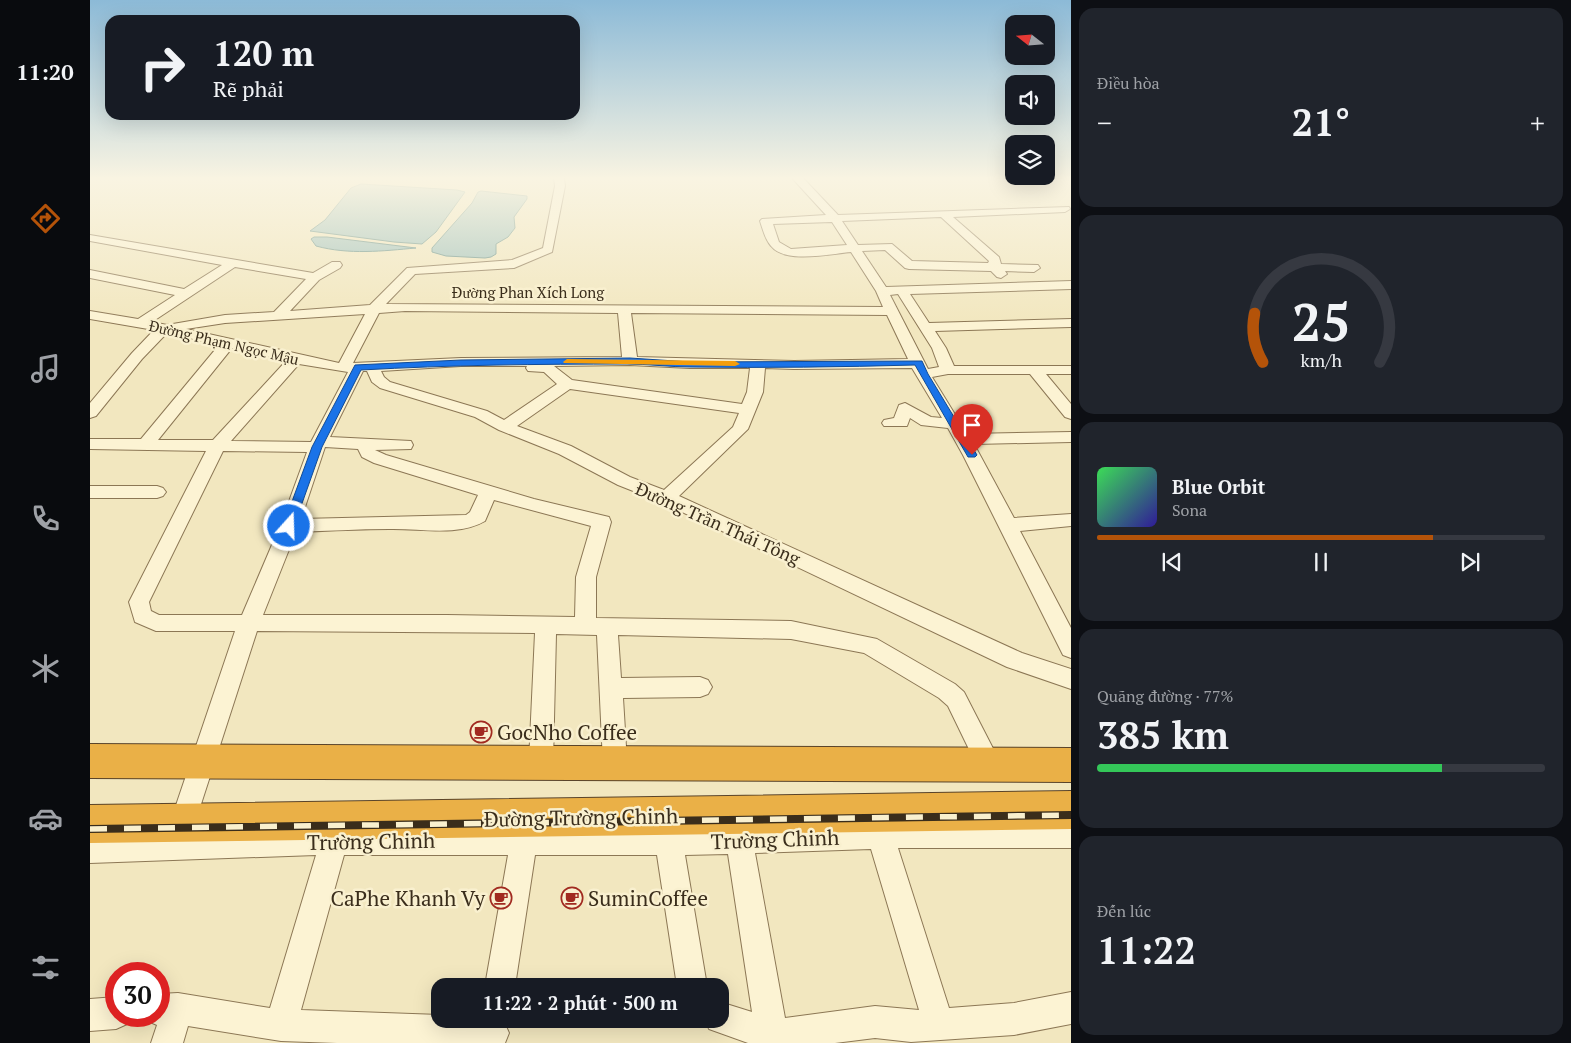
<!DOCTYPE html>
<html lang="vi">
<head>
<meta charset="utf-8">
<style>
	:root { --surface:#171b24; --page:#20242c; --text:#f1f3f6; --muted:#9ea1a6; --line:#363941; --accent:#b45309 }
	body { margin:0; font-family:"PT Serif",serif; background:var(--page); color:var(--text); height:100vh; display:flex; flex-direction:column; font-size:19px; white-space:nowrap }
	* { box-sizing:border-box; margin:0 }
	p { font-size:16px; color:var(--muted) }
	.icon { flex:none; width:28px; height:28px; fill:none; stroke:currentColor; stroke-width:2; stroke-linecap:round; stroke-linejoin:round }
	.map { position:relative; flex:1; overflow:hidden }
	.side { display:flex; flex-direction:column; gap:8px; padding:8px; background:#0d0f14; width:500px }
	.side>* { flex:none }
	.top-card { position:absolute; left:15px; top:15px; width:475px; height:105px; border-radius:15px; box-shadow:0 5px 20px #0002; background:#171b24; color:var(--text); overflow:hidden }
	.needle { width:32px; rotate:287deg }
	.controls { position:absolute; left:915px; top:15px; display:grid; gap:10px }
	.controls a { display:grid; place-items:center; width:50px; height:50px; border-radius:10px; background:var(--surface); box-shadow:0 5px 20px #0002; font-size:25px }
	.speed { position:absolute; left:15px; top:962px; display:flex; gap:10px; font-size:25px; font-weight:700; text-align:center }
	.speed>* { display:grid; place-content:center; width:65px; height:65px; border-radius:50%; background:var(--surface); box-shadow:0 5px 20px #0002; line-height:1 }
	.speed .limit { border:8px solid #d22; background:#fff; color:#111 }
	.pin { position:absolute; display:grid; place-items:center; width:42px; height:42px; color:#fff; margin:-51px -21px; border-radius:50% 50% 50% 0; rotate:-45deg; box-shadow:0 0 5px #0007 }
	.pin .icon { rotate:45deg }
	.me { position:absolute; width:55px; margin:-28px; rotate:20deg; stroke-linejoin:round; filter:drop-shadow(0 0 4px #0008) }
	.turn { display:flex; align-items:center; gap:18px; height:105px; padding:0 25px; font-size:22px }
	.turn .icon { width:65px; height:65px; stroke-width:2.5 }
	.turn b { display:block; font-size:35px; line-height:42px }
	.big { font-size:38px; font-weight:700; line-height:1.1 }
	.side .tile { flex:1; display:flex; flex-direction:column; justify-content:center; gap:8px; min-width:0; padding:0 18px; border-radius:15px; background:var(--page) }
	.side .dial { align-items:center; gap:0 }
	.dial svg { height:130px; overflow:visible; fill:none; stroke:var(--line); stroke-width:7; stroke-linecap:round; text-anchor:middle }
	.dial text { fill:var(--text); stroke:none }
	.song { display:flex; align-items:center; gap:15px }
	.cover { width:60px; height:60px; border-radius:8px; background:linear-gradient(135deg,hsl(130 70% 55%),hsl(250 70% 35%)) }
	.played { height:5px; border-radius:2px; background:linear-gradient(90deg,var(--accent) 75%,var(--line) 75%) }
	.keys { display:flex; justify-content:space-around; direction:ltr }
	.heat { display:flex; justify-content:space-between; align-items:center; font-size:28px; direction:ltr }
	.charge { height:8px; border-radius:4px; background:linear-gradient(90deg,#34c759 77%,var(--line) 0) }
	.trip { position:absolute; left:341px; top:978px; width:298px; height:50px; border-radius:15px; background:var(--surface); box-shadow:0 5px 20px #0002; font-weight:700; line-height:50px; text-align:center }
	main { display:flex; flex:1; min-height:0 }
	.tab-bar { display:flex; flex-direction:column; width:90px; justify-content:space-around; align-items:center; background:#090b0e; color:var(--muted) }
	.tab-bar .icon { width:35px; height:35px }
	.tab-bar .selected { color:var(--accent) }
	.tab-bar b { font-size:22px; color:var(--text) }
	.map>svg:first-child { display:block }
</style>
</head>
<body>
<main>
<nav class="tab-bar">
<b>11:20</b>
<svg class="icon selected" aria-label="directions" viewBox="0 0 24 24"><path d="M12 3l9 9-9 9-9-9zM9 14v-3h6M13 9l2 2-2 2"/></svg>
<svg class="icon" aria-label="music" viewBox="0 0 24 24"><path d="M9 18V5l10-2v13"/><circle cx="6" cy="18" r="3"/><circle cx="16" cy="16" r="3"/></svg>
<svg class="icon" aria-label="phone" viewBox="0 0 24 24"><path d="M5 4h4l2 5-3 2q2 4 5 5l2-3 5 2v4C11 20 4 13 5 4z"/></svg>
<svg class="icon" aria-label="climate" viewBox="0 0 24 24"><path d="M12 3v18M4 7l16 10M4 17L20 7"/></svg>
<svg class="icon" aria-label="car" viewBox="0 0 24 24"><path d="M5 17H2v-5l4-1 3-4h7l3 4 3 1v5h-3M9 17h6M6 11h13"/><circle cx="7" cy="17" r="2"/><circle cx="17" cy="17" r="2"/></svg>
<svg class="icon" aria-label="filters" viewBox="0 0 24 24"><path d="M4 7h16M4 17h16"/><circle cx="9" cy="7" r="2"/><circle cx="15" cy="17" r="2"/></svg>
</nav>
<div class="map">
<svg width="981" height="1043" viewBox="0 0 981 1043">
	<rect width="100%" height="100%" fill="#f2e7bf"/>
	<!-- water -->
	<g fill="#a2c3bd" stroke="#69928b">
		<path d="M271,184L367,190L375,192L346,232L332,244L304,242L220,231L235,220L261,188Z"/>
		<path d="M391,191L437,196V199L424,217L425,228L418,237L406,244V254L401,257L395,258L356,256L342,252V248L382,203L388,192Z"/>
		<path d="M224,237H237L326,248C293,251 259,255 226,246L221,239Z"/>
	</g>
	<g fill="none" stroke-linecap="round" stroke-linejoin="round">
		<!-- minor casing -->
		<g stroke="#8c7755" stroke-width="2">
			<g id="minor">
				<path d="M464,178H474L475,186L462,252L424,268L325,274L296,304L793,307L786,291L761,252C740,254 695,264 681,246C675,239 673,230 670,221L672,219L736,215L702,178H713L748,215L979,207L980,209L975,212L863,217L909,257L911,264L948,265L950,268L944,272L915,271L917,274L911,278L907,277L901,271L819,269L815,268L795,250L772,251L796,287L981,281V289L820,294L839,323L981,319V327L845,331L856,348L864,366H981V374H956L981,404V419L975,417L940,374H858L842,377L877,434L981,432V442L884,444L924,518L981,514V526L930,531L981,628V658L973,655L873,455L858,428L831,425L820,418L817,426H794L792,423L794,420L804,418L809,405L815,403L841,417L852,418L822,368L704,369L675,368L673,392L658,429L589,496L932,653L981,669V689L917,667L571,502L528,485L469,454L409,430L385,417L290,388L282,382L277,371H273L240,437L321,441L323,445L321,449L285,450L296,455L444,499L519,517L521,522L506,577V618L701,621L787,639L865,684L874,692L911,764L908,772L899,776L890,772L858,706L849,698L774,653L701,639L528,635L531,678L610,677L618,680L622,687L618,694L610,697L533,698L537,763L534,771L525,775L516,771L513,763L507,635L466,634L463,762L460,770L451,774L442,770L439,762L445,633L167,631L102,832L244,828H430L434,827L579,828L839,821L981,822V848H808L859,1008L924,1003L981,992V1024L924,1035L821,1042L785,1038L745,1043H658L619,1029L615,1019H630V1002L662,1012L638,854L595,855L617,986H587L567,855H445L425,986H395L418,855H254L211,1010L350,1015V1019H407L414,1022L419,1033L415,1043H247L191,1041L98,1026L93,1043H61L67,1025L58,1021L56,1016H69V994L88,993L180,1008L226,855L0,863V835L85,833L80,823L145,631H66L45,622L39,602L116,451L0,449V439H51L129,345L77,333L52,359L6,416L0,418V403L42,353L64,330L0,319V311L48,319L85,295L0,278V270L94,289L132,265L0,241V235L223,273L242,262H250L252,265L250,268L229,280L200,311L280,305L317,268L422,260L453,248L465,186ZM851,217L899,261L898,263L822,261L802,244L768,245L752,221ZM742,222L757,245L701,249L689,242L683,224ZM145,267L216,279L184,312L135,315L77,325L62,322ZM808,294L842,348L849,367L838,369L800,295ZM315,311L528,313L532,357L371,358L263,363L289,313ZM541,313L797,315L818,359L704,361L547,357ZM275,314L249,363L96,329L135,323ZM142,348L196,361L123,440H68ZM209,364L258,372L221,442L141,441ZM540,365L600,368H660L657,392L652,404L482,380L464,366ZM371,366H437L436,368L438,371L454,372L467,384L414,420L397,411L300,382L294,377L291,371ZM480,389L649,413L643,427L574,490L540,477L481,446L427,426ZM235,447L268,449L272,457L284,463L388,495L380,512L376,515L211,519ZM133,451L217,452L190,526L152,615H69L61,611L59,602ZM404,500L501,526L486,577L485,617L357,615H173L206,532C237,531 268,529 299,529C329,528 368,537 395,521ZM781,849L829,1010L785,1006L695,1018L665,853Z"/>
				<path d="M0,486H67L73,488L76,492L73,496L67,498H0Z"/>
				<path d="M26,997V1016H40L37,1024L26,1029L0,1031V999Z"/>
			</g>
		</g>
		<!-- highway casing -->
		<g stroke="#5a442a" stroke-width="2">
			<g id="highway">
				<path d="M0,744L981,748V782L0,778Z"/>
				<path d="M981,791V829L0,843V805Z"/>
			</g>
		</g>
		<!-- minor -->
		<use href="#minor" fill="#fcf3d3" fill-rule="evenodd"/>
		<!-- highway -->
		<use href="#highway" fill="#eab047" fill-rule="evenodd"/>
		<!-- rail casing -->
		<g stroke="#3a2d1b" stroke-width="8">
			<path id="rail" d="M0,829L981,815"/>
		</g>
		<!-- rail -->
		<use href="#rail" stroke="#f9f0cf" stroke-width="5.5" stroke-dasharray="17" stroke-linecap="butt"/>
	</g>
	<!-- sky -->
	<linearGradient id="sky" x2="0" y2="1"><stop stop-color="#8cbad7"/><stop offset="0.55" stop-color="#f9f4e2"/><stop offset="1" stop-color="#f9f4e2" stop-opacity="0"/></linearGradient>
	<rect width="981" height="324" fill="url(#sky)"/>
	<!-- route -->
	<path fill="#1a73e8" stroke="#114b97" d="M540,358L600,362L832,361L838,374L887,455L885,457H878L825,365C751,367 676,368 601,367C580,367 558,364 537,364C448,364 360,365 271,370L232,447L204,526L199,530L193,526L222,447L265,365L371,360Z"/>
	<!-- slow -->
	<path fill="#f59e0b" d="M477,359L645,361L650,364L645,366L474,363L473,362Z"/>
	<!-- icons -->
	<defs>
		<g id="cafe-ring" transform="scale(1.125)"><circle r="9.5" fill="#f9f0cf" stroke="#a12a20" stroke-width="1.5"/><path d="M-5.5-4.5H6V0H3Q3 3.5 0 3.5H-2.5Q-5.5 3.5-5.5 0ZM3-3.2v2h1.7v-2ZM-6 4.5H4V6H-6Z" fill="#a12a20"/></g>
	</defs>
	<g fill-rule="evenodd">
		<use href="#cafe-ring" x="391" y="732"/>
		<use href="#cafe-ring" x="411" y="898"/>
		<use href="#cafe-ring" x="482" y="898"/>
	</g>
	<g text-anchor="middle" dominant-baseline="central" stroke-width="5" stroke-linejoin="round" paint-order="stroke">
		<!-- far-street labels -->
		<g font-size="15" fill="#3a2d1b" stroke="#f9f0cf">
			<text x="438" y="292">Đường Phan Xích Long</text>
			<text transform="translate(134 342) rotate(13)">Đường Phạm Ngọc Mậu</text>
		</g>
		<!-- street labels -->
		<g font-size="18" fill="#3a2d1b" stroke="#f9f0cf">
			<text transform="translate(628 523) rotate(24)">Đường Trần Thái Tông</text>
		</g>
		<!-- near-poi labels -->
		<g font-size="21" fill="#3a2d1b" stroke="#f9f0cf" text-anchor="start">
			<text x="407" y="732">GocNho Coffee</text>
			<text x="395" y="898" text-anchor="end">CaPhe Khanh Vy</text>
			<text x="498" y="898">SuminCoffee</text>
		</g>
		<!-- near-street labels -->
		<g font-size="21" fill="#3a2d1b" stroke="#f9f0cf">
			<text transform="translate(491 817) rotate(-1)">Đường Trường Chinh</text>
			<text transform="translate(685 839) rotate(-2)">Trường Chinh</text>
			<text transform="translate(281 841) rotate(-1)">Trường Chinh</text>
		</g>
	</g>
</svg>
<div class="controls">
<a><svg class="needle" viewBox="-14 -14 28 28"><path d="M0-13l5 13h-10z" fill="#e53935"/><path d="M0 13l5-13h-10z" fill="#9ea1a6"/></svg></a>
<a><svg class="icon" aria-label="sound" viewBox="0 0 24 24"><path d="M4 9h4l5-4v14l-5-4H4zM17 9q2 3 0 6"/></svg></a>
<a><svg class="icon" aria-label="layers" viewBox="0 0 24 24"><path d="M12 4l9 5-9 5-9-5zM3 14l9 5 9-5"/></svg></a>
</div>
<div class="speed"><div class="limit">30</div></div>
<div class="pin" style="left:882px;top:455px;background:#d93025"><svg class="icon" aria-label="arrive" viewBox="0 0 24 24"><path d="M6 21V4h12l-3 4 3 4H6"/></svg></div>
<svg class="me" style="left:199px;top:526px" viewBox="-20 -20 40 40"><circle r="17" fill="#1a73e8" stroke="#fff" stroke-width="3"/><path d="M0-11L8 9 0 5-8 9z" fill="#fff"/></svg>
<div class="trip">11:22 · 2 phút · 500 m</div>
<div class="top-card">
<div class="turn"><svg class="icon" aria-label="right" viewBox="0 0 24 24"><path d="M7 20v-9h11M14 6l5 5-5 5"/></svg><div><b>120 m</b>Rẽ phải</div></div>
</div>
</div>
<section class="side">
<div class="tile"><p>Điều hòa</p>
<div class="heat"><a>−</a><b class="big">21°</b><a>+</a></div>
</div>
<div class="tile dial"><svg viewBox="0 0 100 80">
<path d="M14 69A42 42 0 1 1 86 69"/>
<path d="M14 69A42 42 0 0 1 9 39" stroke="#b45309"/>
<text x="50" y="56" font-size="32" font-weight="700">25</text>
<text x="50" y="72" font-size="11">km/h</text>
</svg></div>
<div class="tile">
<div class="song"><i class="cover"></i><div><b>Blue Orbit</b><p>Sona</p></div></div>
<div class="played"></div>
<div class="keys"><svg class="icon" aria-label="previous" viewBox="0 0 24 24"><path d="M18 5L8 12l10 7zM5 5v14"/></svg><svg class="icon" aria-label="pause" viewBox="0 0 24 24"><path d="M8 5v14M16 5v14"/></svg><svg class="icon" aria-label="next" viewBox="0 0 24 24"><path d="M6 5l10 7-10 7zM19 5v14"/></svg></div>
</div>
<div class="tile"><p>Quãng đường · 77%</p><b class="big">385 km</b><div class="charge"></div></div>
<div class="tile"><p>Đến lúc</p><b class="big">11:22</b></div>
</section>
</main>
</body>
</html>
